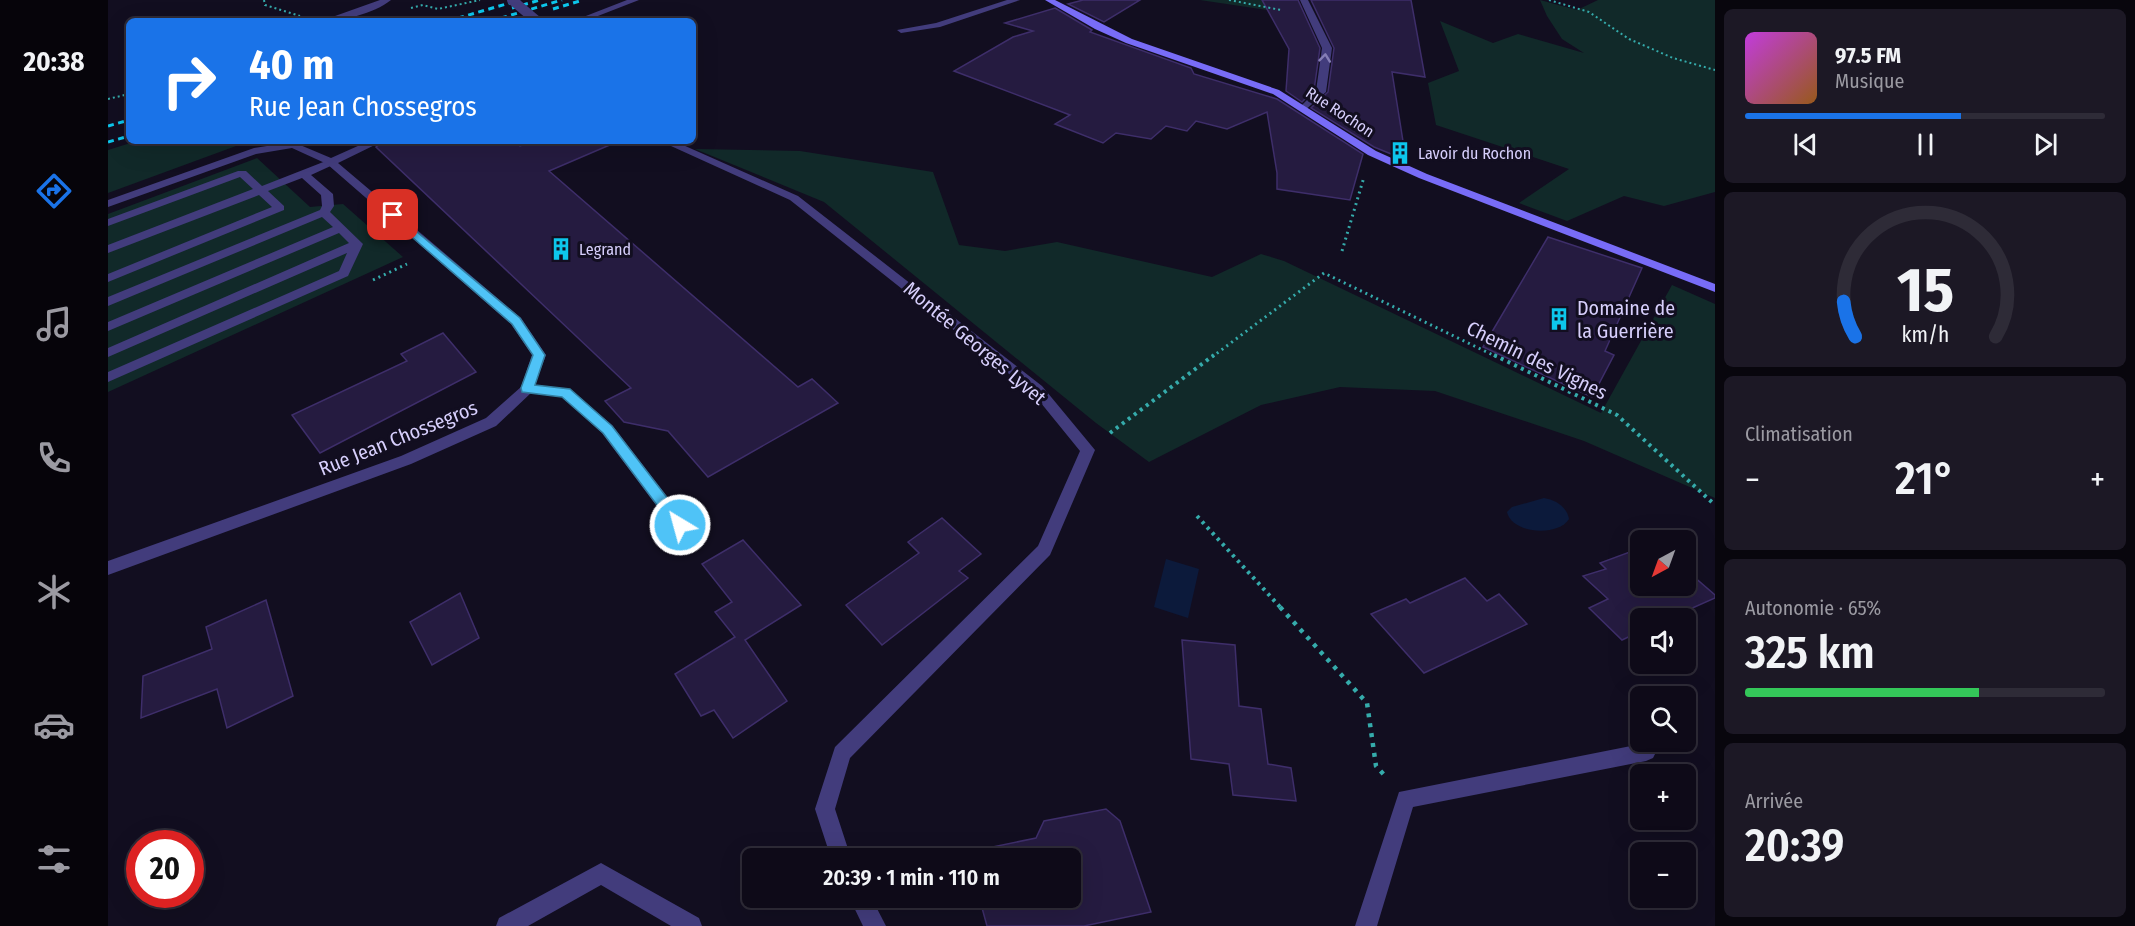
<!DOCTYPE html>
<html lang="fr">
<head>
<meta charset="utf-8">
<style>
	:root { --surface:#0e0a18; --page:#1c1825; --text:#f1f3f6; --muted:#9b9aa2; --line:#2e2b37; --accent:#1a73e8 }
	body { margin:0; font-family:"Fira Sans Condensed",sans-serif; background:var(--page); color:var(--text); height:100vh; display:flex; flex-direction:column; font-size:22px; white-space:nowrap }
	* { box-sizing:border-box; margin:0 }
	p { font-size:20px; color:var(--muted) }
	.icon { flex:none; width:33px; height:33px; fill:none; stroke:currentColor; stroke-width:2; stroke-linecap:round; stroke-linejoin:round }
	.map { position:relative; flex:1; overflow:hidden }
	.panel { display:flex; flex-direction:column; gap:9px; padding:9px; background:#08060d; width:420px }
	.panel>* { flex:none }
	.banner { position:absolute; left:18px; top:18px; width:570px; height:126px; border-radius:9px; box-shadow:0 6px 24px #0002,0 0 0 2px var(--line); background:#1a73e8; color:#fff; overflow:hidden }
	.needle { width:39px; rotate:221deg }
	.fabs { position:absolute; left:1522px; top:530px; display:grid; gap:12px }
	.fabs a { display:grid; place-items:center; width:66px; height:66px; border-radius:9px; background:var(--surface); box-shadow:0 6px 24px #0002,0 0 0 2px var(--line); font-size:30px }
	.speed { position:absolute; left:18px; top:830px; display:flex; gap:12px; font-size:30px; font-weight:700; text-align:center }
	.speed>* { display:grid; place-content:center; width:78px; height:78px; border-radius:50%; background:var(--surface); box-shadow:0 6px 24px #0002,0 0 0 2px var(--line); line-height:1 }
	.speed .limit { border:9px solid #d22; background:#fff; color:#111 }
	.pin { position:absolute; display:grid; place-items:center; width:51px; height:51px; color:#fff; margin:-26px; border-radius:12px; box-shadow:0 3px 9px #0006 }
	.me { position:absolute; width:66px; margin:-33px; rotate:323deg; stroke-linejoin:round; filter:drop-shadow(0 0 4px #0008) }
	.turn { display:flex; align-items:center; gap:21px; height:126px; padding:0 24px; font-size:27px }
	.turn .icon { width:78px; height:78px; stroke-width:2.5 }
	.turn b { display:block; font-size:42px; line-height:51px }
	.big { font-size:45px; font-weight:600; line-height:1.1 }
	.panel .widget { flex:1; display:flex; flex-direction:column; justify-content:center; gap:9px; min-width:0; padding:0 21px; border-radius:9px; background:var(--page) }
	.panel .dial { align-items:center; gap:0 }
	.dial svg { height:156px; overflow:visible; fill:none; stroke:var(--line); stroke-width:7; stroke-linecap:round; text-anchor:middle }
	.dial text { fill:var(--text); stroke:none }
	.song { display:flex; align-items:center; gap:18px }
	.cover { width:72px; height:72px; border-radius:9px; background:linear-gradient(135deg,hsl(290 70% 55%),hsl(30 70% 35%)) }
	.played { height:6px; border-radius:3px; background:linear-gradient(90deg,var(--accent) 60%,var(--line) 60%) }
	.keys { display:flex; justify-content:space-around; direction:ltr }
	.heat { display:flex; justify-content:space-between; align-items:center; font-size:33px; direction:ltr }
	.charge { height:9px; border-radius:4px; background:linear-gradient(90deg,#34c759 65%,var(--line) 0) }
	.trip { position:absolute; left:634px; top:848px; width:339px; height:60px; border-radius:9px; background:var(--surface); box-shadow:0 6px 24px #0002,0 0 0 2px var(--line); font-weight:600; line-height:60px; text-align:center }
	main { display:flex; flex:1; min-height:0 }
	.tabs { display:flex; flex-direction:column; width:108px; justify-content:space-around; align-items:center; background:#06040a; color:var(--muted) }
	.tabs .icon { width:42px; height:42px }
	.tabs .on { color:var(--accent) }
	.tabs b { font-size:27px; color:var(--text) }
	.map>svg:first-child { display:block }
</style>
</head>
<body>
<main>
<nav class="tabs">
<b>20:38</b>
<svg class="icon on" aria-label="directions" viewBox="0 0 24 24"><path d="M12 3l9 9-9 9-9-9zM9 14v-3h6M13 9l2 2-2 2"/></svg>
<svg class="icon" aria-label="music" viewBox="0 0 24 24"><path d="M9 18V5l10-2v13"/><circle cx="6" cy="18" r="3"/><circle cx="16" cy="16" r="3"/></svg>
<svg class="icon" aria-label="phone" viewBox="0 0 24 24"><path d="M5 4h4l2 5-3 2q2 4 5 5l2-3 5 2v4C11 20 4 13 5 4z"/></svg>
<svg class="icon" aria-label="climate" viewBox="0 0 24 24"><path d="M12 3v18M4 7l16 10M4 17L20 7"/></svg>
<svg class="icon" aria-label="car" viewBox="0 0 24 24"><path d="M5 17H2v-5l4-1 3-4h7l3 4 3 1v5h-3M9 17h6M6 11h13"/><circle cx="7" cy="17" r="2"/><circle cx="17" cy="17" r="2"/></svg>
<svg class="icon" aria-label="filters" viewBox="0 0 24 24"><path d="M4 7h16M4 17h16"/><circle cx="9" cy="7" r="2"/><circle cx="15" cy="17" r="2"/></svg>
</nav>
<div class="map">
<svg width="1607" height="926" viewBox="0 0 1607 926">
	<rect width="100%" height="100%" fill="#120e20"/>
	<!-- green -->
	<g fill="#112929">
		<path d="M1092,0H1170L1166,11Z"/>
		<path d="M1432,0L1469,10L1490,0H1607V192L1556,206L1516,196L1459,221L1411,203L1461,169L1328,125L1320,83L1351,71L1332,21L1385,43L1410,34L1476,53L1454,39L1439,16Z"/>
		<path d="M29,141H156L128,146L0,193V150Z"/>
		<path d="M587,149L692,151L825,172L851,245L897,251L949,242L1104,277L1153,254L1176,261L1493,413L1564,285L1607,304V498L1476,441L1327,391L1232,387L1153,405L1041,462L988,423L716,202Z"/>
		<path d="M149,158L202,207L235,204L295,257L0,392V214Z"/>
	</g>
	<!-- water -->
	<g fill="#0c1a3b">
		<path d="M1436,498C1448,500 1459,507 1461,519C1450,537 1404,534 1399,512L1404,507Z"/>
		<path d="M1058,559L1091,569L1080,618L1046,607Z"/>
	</g>
	<!-- building -->
	<g fill="#251b40" stroke="#3e2e6a" stroke-width="1.5">
		<path d="M975,0H1032L996,22L960,4Z"/>
		<path d="M1154,0H1190L1212,48L1206,90L1194,102L1178,91L1181,49Z"/>
		<path d="M1203,0H1303L1317,77L1284,72L1298,160L1266,147L1203,108L1220,92L1226,48Z"/>
		<path d="M947,8L984,30L982,32L1083,68L1086,74L1169,99L1255,154L1242,200L1169,189V173L1159,112L1119,129L1088,121L1079,131L1058,126L1043,139L1008,133L995,143L947,124L962,115L846,71L905,37L925,31L897,23Z"/>
		<path d="M277,141H406L412,146L426,141H511L441,171L690,387L704,379L730,403L600,477L560,431L516,422L497,401L523,388L268,147Z"/>
		<path d="M1440,237L1534,268L1497,351L1506,355L1484,397L1375,347Z"/>
		<path d="M335,333L368,372L212,453L184,415L299,361L293,354Z"/>
		<path d="M834,518L873,554L851,571L860,578L774,645L738,605L811,553L800,542Z"/>
		<path d="M635,540L693,605L637,640L679,701L625,738L606,710L593,716L567,674L627,637L607,612L624,602L594,564Z"/>
		<path d="M1527,550L1533,556V585H1578V570L1607,595V598L1562,618H1533V631L1514,640L1481,608L1500,599L1475,576L1498,569L1492,563Z"/>
		<path d="M1357,578L1379,601L1391,594L1419,624L1316,673L1263,614L1298,599L1302,603Z"/>
		<path d="M352,593L371,638L324,665L302,622Z"/>
		<path d="M158,600L185,696L119,728L109,689L33,718L35,676L104,649L98,627Z"/>
		<path d="M1074,640L1127,645L1131,706L1153,709L1160,764L1183,768L1188,801L1125,795L1121,764L1083,759Z"/>
		<path d="M998,809L1012,821L1043,912L976,926H879L871,897H963V858H861L860,852L928,838L936,821Z"/>
	</g>
	<g fill="none" stroke-linecap="round" stroke-linejoin="round">
		<!-- path-far3 -->
		<g stroke="#35abab" stroke-width="2" stroke-dasharray="2 3" stroke-linecap="butt">
			<path d="M156,0L157,5L192,16"/>
			<path d="M1121,0L1173,10"/>
			<path d="M1441,0L1481,12L1521,39L1565,58L1607,70"/>
			<path d="M303,8L315,5L330,9L372,0"/>
			<path d="M0,99L21,94"/>
		</g>
		<!-- path-far2 -->
		<g stroke="#35abab" stroke-width="3" stroke-dasharray="2 4" stroke-linecap="butt">
			<path d="M1234,251L1256,177"/>
			<path d="M265,280L299,264"/>
			<path d="M1104,357L1216,273L1389,357"/>
		</g>
		<!-- path-far1 -->
		<g stroke="#35abab" stroke-width="4" stroke-dasharray="3 4.5" stroke-linecap="butt">
			<path d="M1386,355L1509,415L1607,505"/>
			<path d="M1002,433L1106,355"/>
			<path d="M1089,516L1173,608"/>
		</g>
		<!-- path -->
		<path stroke="#35abab" stroke-width="4.5" stroke-dasharray="4 6" stroke-linecap="butt" d="M1172,607L1259,703L1268,766L1279,778"/>
		<!-- lane -->
		<g fill="#423c7c" fill-rule="evenodd">
			<path d="M223,159L228,162L227,164L203,175L225,194L226,206L222,212L255,244L240,276L0,382V372L231,271L239,253L0,357V348L241,243L231,233L0,331V322L225,227L214,217L0,306V297L212,210L214,206L213,195L194,178L160,191L176,206V210L0,282V274L164,207L151,195L0,253V245L145,189L132,177L0,226V219L130,171H138L154,186Z"/>
			<path d="M419,384L463,390L504,425L578,521L580,525L578,529L572,531L566,529L494,433L454,397L414,392L412,389L414,386Z"/>
			<path d="M1538,743L1545,746L1548,752L1545,758L1538,761L1305,807L1269,926H1247L1291,792Z"/>
			<path d="M493,863L591,918L594,926H563L493,885L420,926H388L391,918Z"/>
		</g>
		<!-- street -->
		<g fill="#423c7c" fill-rule="evenodd">
			<path d="M272,0H283C265,14 235,21 213,21Z"/>
			<path d="M519,0H531L477,21H465Z"/>
			<path d="M899,0H912L832,27L793,33L789,30L828,23Z"/>
			<path d="M1192,0H1200L1224,48L1218,92L1196,111L1191,108L1208,91L1214,48Z"/>
			<path d="M261,141H275L230,163L413,318L438,355L424,392L388,426L303,464L0,575V561L293,456L378,418L413,387L424,355L403,324L219,164L184,148L148,154L0,207V200L146,148L185,142L223,158Z"/>
			<path d="M552,141H566L690,196L934,386L987,450L942,555L742,758L727,809L743,858H723L707,809L727,747L930,546L972,451L924,392L682,200Z"/>
			<path d="M741,897H763L778,926H755Z"/>
		</g>
		<!-- secondary -->
		<path fill="#786cf7" fill-rule="evenodd" d="M937,0H947L1024,39L1171,90L1268,151L1319,174L1607,284V292L1311,178L1260,155L1165,94L1018,43L987,29Z"/>
		<!-- rail -->
		<g stroke="#0dc6eb" stroke-width="3" stroke-dasharray="6 4.5" stroke-linecap="butt">
			<path d="M404,8L432,0"/>
			<path d="M445,9L475,0"/>
			<path d="M340,21L412,0"/>
			<path d="M383,21L454,0"/>
			<path d="M0,126L21,120"/>
			<path d="M0,142L21,136"/>
		</g>
		<!-- street-bridge -->
		<path stroke="#423c7c" stroke-width="10" d="M404,0L429,21"/>
	</g>
	<!-- one-way arrows -->
	<defs><path id="oneway-chevron" d="M-2-3.5L2.5 0L-2 3.5" fill="none" stroke-width="1.6" stroke-linecap="round" stroke-linejoin="round" transform="scale(1.5)"/></defs>
	<use stroke="#857eb6" href="#oneway-chevron" transform="translate(1217 58) rotate(-84)"/>
	<!-- route -->
	<path fill="#4fc3f7" stroke="#337fa1" stroke-width="1.5" d="M285,212L412,318L437,355L427,385L462,389L504,426L577,521L579,525L577,529H567L495,433L454,397L414,392L413,388L425,355L404,324L281,217L279,215Z"/>
	<!-- icons -->
	<defs>
		<g id="building-bare" transform="scale(1.8)"><path d="M-4-6H4V6H1V3H-1V6H-4ZM-2.5-4.3h1.7v1.8h-1.7ZM.8-4.3h1.7v1.8H.8ZM-2.5-1h1.7V.8h-1.7ZM.8-1h1.7V.8H.8Z" fill="#0dc6eb" stroke="#120e20" stroke-width="2.5" paint-order="stroke"/></g>
	</defs>
	<g fill-rule="evenodd">
		<use href="#building-bare" x="1292" y="153"/>
		<use href="#building-bare" x="453" y="249"/>
		<use href="#building-bare" x="1451" y="319"/>
	</g>
	<g text-anchor="middle" dominant-baseline="central" stroke-width="6" stroke-linejoin="round" paint-order="stroke">
		<!-- far-street labels -->
		<g font-size="16" fill="#d7cffc" stroke="#120e20">
			<text transform="translate(1232 112) rotate(33)">Rue Rochon</text>
		</g>
		<!-- far-poi labels -->
		<g font-size="16" fill="#d7cffc" stroke="#120e20" text-anchor="start">
			<text x="1310" y="153">Lavoir du Rochon</text>
			<text x="471" y="249">Legrand</text>
		</g>
		<!-- poi labels -->
		<g font-size="20" fill="#d7cffc" stroke="#120e20" text-anchor="start">
			<text x="1469" y="308">Domaine de<tspan x="1469" dy="23">la Guerrière</tspan></text>
		</g>
		<!-- street labels -->
		<g font-size="20" fill="#d7cffc" stroke="#120e20">
			<text transform="translate(867 343) rotate(40)">Montée Georges Lyvet</text>
			<text transform="translate(1429 360) rotate(26)">Chemin des Vignes</text>
			<text transform="translate(290 438) rotate(-22)">Rue Jean Chossegros</text>
		</g>
	</g>
</svg>
<div class="fabs">
<a><svg class="needle" viewBox="-14 -14 28 28"><path d="M0-13l5 13h-10z" fill="#e53935"/><path d="M0 13l5-13h-10z" fill="#9b9aa2"/></svg></a>
<a><svg class="icon" aria-label="sound" viewBox="0 0 24 24"><path d="M4 9h4l5-4v14l-5-4H4zM17 9q2 3 0 6"/></svg></a>
<a><svg class="icon" aria-label="search" viewBox="0 0 24 24"><circle cx="10" cy="10" r="6"/><path d="M15 15l6 6"/></svg></a>
<a>+</a>
<a>−</a>
</div>
<div class="speed"><div class="limit">20</div></div>
<div class="pin" style="left:285px;top:215px;background:#d93025"><svg class="icon" aria-label="arrive" viewBox="0 0 24 24"><path d="M6 21V4h12l-3 4 3 4H6"/></svg></div>
<svg class="me" style="left:572px;top:525px" viewBox="-20 -20 40 40"><circle r="17" fill="#4fc3f7" stroke="#fff" stroke-width="3"/><path d="M0-11L8 9 0 5-8 9z" fill="#fff"/></svg>
<div class="trip">20:39 · 1 min · 110 m</div>
<div class="banner">
<div class="turn"><svg class="icon" aria-label="right" viewBox="0 0 24 24"><path d="M7 20v-9h11M14 6l5 5-5 5"/></svg><div><b>40 m</b>Rue Jean Chossegros</div></div>
</div>
</div>
<section class="panel">
<div class="widget">
<div class="song"><i class="cover"></i><div><b>97.5 FM</b><p>Musique</p></div></div>
<div class="played"></div>
<div class="keys"><svg class="icon" aria-label="previous" viewBox="0 0 24 24"><path d="M18 5L8 12l10 7zM5 5v14"/></svg><svg class="icon" aria-label="pause" viewBox="0 0 24 24"><path d="M8 5v14M16 5v14"/></svg><svg class="icon" aria-label="next" viewBox="0 0 24 24"><path d="M6 5l10 7-10 7zM19 5v14"/></svg></div>
</div>
<div class="widget dial"><svg viewBox="0 0 100 80">
<path d="M14 69A42 42 0 1 1 86 69"/>
<path d="M14 69A42 42 0 0 1 8 51" stroke="#1a73e8"/>
<text x="50" y="56" font-size="32" font-weight="700">15</text>
<text x="50" y="72" font-size="11">km/h</text>
</svg></div>
<div class="widget"><p>Climatisation</p>
<div class="heat"><a>−</a><b class="big">21°</b><a>+</a></div>
</div>
<div class="widget"><p>Autonomie · 65%</p><b class="big">325 km</b><div class="charge"></div></div>
<div class="widget"><p>Arrivée</p><b class="big">20:39</b></div>
</section>
</main>
</body>
</html>
